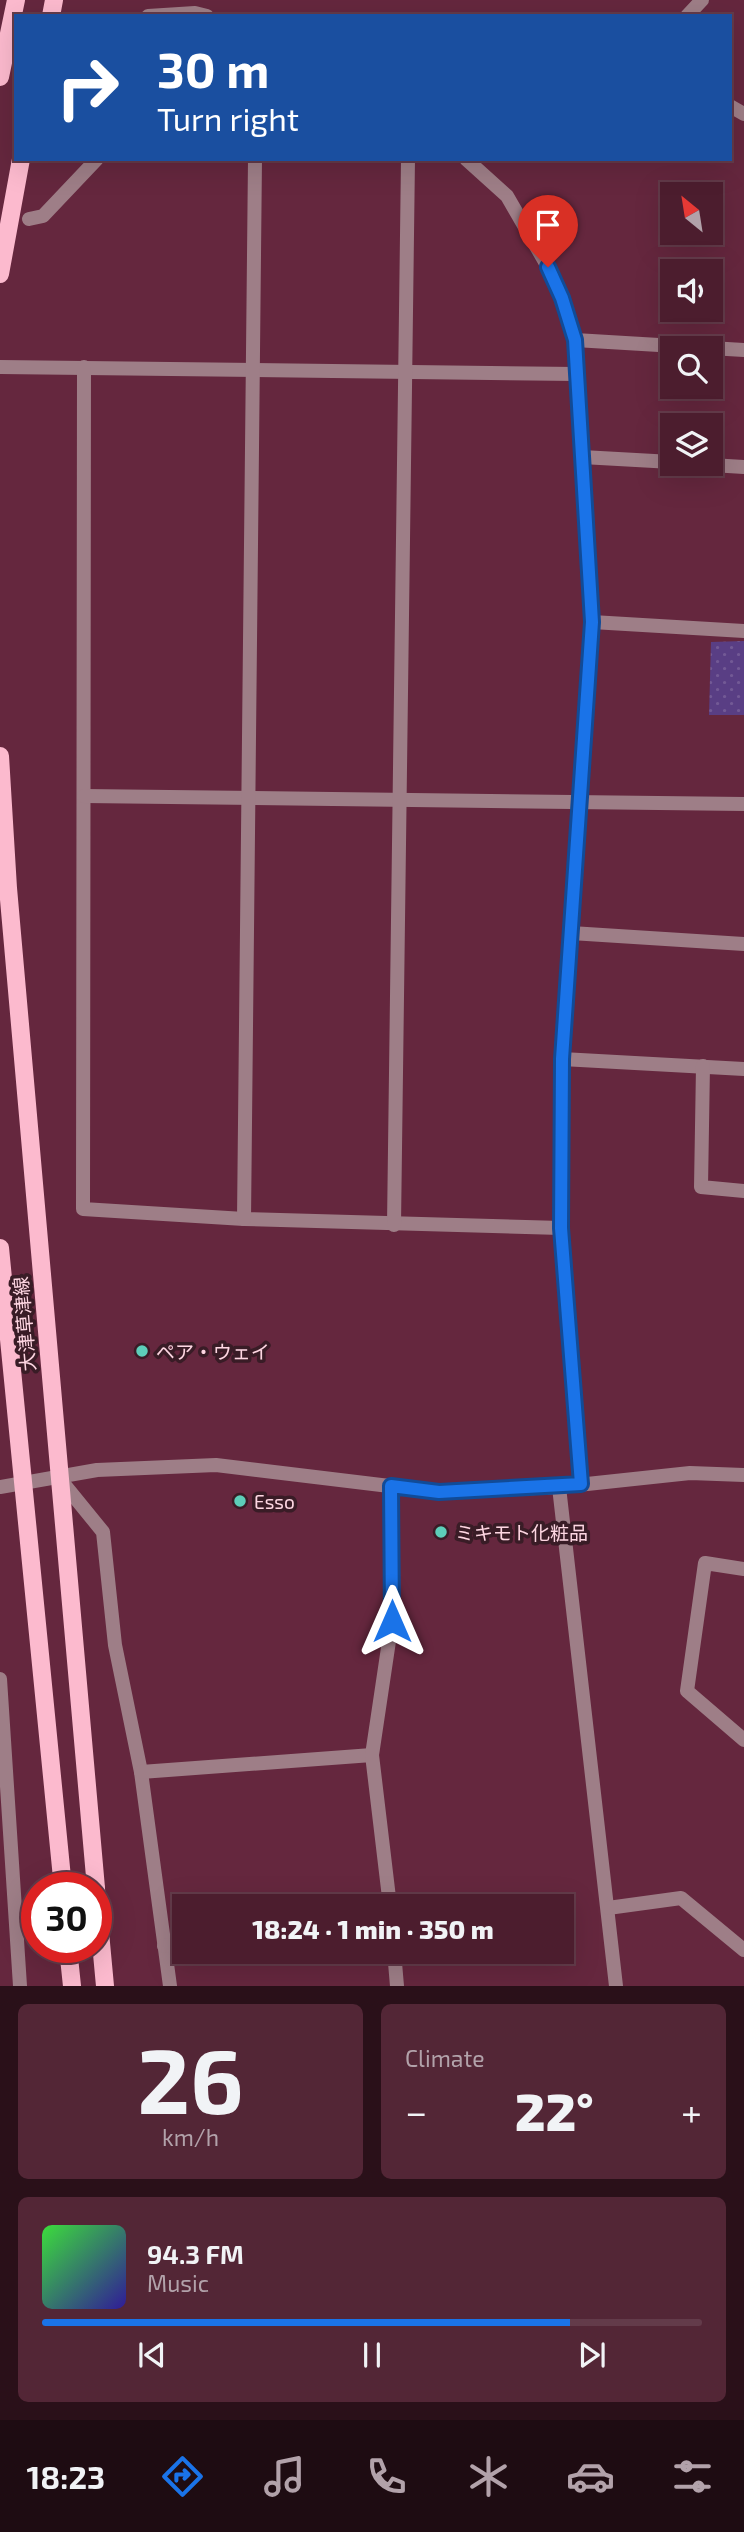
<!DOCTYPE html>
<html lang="en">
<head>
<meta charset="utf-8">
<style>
	:root { --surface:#4c1d2e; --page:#532636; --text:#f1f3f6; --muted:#b2a2aa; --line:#633b4a; --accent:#1a73e8 }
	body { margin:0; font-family:"Exo 2","Noto Sans JP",sans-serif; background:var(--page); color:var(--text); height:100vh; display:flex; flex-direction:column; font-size:26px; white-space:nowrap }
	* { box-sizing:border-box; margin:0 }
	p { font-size:23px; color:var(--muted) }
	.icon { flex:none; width:38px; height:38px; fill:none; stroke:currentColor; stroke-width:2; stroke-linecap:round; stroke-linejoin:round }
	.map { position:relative; height:1986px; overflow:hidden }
	.side { display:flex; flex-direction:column; gap:18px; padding:18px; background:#2a1019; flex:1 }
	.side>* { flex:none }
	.guide { position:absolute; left:14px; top:14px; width:718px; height:147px; border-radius:0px; box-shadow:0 7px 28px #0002,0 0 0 2px var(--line); background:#1a4fa0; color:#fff; overflow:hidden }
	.needle { width:46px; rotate:330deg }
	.fabs { position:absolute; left:660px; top:182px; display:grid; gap:14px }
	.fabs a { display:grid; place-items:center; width:63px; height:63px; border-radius:0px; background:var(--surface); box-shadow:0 7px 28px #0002,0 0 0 2px var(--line); font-size:35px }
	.speed { position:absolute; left:21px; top:1872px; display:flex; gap:14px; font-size:35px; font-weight:700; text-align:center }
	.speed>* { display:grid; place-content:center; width:91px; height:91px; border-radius:50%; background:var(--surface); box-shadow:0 7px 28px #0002,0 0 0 2px var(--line); line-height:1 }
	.speed .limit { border:10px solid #d22; background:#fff; color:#111 }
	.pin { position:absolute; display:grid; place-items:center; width:60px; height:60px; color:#fff; margin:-72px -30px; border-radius:50% 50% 50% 0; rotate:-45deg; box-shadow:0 0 7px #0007 }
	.pin .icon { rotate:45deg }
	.me { position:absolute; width:77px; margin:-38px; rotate:0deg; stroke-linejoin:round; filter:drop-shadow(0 0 5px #0008) }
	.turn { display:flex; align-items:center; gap:24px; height:147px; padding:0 28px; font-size:32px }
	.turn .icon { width:91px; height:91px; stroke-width:2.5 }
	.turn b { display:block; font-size:49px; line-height:60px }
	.big { font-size:52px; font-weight:800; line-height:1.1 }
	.side .card { flex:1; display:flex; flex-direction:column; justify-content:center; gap:10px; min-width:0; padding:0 24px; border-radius:10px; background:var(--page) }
	.side .dial { align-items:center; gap:0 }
	.dial b { font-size:91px; line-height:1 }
	.song { display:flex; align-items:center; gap:21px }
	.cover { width:84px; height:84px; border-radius:10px; background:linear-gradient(135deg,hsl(120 70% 55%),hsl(250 70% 35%)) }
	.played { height:7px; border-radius:4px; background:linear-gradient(90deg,var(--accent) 80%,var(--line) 80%) }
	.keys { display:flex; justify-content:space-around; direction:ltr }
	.heat { display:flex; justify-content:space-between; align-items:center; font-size:38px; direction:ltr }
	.side .tiles { flex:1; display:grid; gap:18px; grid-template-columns:1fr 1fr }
	.card:last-child { grid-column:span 2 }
	.trip { position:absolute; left:172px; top:1894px; width:402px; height:70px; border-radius:0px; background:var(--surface); box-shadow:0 7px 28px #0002,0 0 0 2px var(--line); font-weight:800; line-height:70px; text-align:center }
	.dock { display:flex; height:112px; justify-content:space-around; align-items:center; background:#1e0c12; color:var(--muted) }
	.dock .icon { width:49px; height:49px }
	.dock .active { color:var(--accent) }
	.dock b { font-size:32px; color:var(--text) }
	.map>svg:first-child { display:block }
</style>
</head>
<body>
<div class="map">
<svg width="744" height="1986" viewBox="0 0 744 1986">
	<defs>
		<pattern id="park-dots" width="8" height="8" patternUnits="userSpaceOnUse" patternTransform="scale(1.75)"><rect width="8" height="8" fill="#593e84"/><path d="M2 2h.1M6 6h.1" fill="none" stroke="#725995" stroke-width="1.8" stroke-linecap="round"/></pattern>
	</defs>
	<rect width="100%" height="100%" fill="#65273e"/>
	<!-- park -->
	<path fill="url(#park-dots)" d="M744,641V715H709L711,642Z"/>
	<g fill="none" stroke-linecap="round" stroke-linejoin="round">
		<!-- lane -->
		<path stroke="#9e7e87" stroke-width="14" d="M0,1679L20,1986"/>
		<!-- street -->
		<g stroke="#9e7e87" stroke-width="14">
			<path d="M148,16L195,13L207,16"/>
			<path d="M687,16L702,0"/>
			<path d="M730,106L744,114"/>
			<path d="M466,159L507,196L548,267L562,298L575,340L592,622L562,1059L561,1228L581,1484"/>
			<path d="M29,219L43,216L97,159"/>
			<path d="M575,340L709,348"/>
			<path d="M710,348L744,350"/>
			<path d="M0,367L576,374"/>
			<path d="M84,367L83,1209L244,1219L561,1228"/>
			<path d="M582,457L672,462"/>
			<path d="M695,464L744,467"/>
			<path d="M592,622L744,631"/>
			<path d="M84,796L744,804"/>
			<path d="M571,933L744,944"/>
			<path d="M562,1059L744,1069"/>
			<path d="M703,1066L701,1187L744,1191"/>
			<path d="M244,1219L255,159"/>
			<path d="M394,1225L408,159"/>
			<path d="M59,1478L103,1532L115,1645L141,1772L170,1986"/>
			<path d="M0,1487L97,1470L216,1465L439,1492L559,1487L690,1473L744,1475"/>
			<path d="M559,1487L616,1986"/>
			<path d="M744,1569L705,1563L687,1691L744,1740"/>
			<path d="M141,1772L372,1755"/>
			<path d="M390,1906L372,1755L392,1621L391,1486"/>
			<path d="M608,1908L681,1898L744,1950"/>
			<path d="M164,1946L184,1944"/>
			<path d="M394,1951L397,1986"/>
		</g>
		<!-- primary -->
		<g stroke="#fcbace" stroke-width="18">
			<path d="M51,16L54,0"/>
			<path d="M0,77L16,0"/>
			<path d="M0,274L21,159"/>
			<path d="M0,756L8,888L96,1888"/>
			<path d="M0,1248L63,1888"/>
			<path d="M96,1889L105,1986"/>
			<path d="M68,1948L72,1986"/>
		</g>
	</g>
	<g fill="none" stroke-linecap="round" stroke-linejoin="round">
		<!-- route casing -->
		<g stroke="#114b97" stroke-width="18">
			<path id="route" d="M392,1621L391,1486L439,1492L581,1484L561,1228L562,1059L592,622L575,340L562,298L548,267"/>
		</g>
		<!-- route -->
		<use href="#route" stroke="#1a73e8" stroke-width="12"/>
	</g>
	<!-- markers -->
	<g fill="#5dceb9" stroke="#391c26" stroke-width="2.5">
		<circle cx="142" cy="1351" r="7"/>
		<circle cx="240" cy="1501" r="7"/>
		<circle cx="441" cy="1532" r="7"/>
	</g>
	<g text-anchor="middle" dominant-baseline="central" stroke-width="7" stroke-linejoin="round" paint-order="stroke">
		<!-- street labels -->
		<g font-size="19" fill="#fed6e2" stroke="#391c26">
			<text transform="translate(24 1324) rotate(-95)">大津草津線</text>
		</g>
		<!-- poi labels -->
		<g font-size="19" fill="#fed6e2" stroke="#391c26" text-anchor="start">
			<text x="156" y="1351">ペア・ウェイ</text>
			<text x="254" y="1501">Esso</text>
			<text x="455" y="1532">ミキモト化粧品</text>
		</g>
	</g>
</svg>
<div class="fabs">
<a><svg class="needle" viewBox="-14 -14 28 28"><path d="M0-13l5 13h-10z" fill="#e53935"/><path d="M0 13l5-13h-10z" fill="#b2a2aa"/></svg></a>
<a><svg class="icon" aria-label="sound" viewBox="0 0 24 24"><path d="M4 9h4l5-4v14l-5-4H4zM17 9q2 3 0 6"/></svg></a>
<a><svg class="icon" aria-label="search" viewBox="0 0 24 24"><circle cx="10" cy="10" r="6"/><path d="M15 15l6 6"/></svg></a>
<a><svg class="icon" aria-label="layers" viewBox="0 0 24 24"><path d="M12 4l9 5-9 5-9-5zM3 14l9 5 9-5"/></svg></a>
</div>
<div class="speed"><div class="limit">30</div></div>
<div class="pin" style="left:548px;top:267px;background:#d93025"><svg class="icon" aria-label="arrive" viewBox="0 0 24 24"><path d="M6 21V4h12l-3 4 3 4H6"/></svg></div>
<svg class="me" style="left:392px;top:1621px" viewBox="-20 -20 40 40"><path d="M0-17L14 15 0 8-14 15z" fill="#1a73e8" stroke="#fff" stroke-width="4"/></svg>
<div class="trip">18:24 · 1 min · 350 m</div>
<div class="guide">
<div class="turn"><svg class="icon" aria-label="right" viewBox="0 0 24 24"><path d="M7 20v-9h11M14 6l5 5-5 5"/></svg><div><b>30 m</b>Turn right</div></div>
</div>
</div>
<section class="side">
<div class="tiles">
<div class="card dial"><b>26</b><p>km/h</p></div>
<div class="card"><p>Climate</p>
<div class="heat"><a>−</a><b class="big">22°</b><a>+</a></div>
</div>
<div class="card">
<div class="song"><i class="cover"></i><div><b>94.3 FM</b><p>Music</p></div></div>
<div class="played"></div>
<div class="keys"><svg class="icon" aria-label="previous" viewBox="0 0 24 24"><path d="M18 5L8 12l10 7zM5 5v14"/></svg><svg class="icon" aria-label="pause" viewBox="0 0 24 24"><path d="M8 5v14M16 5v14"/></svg><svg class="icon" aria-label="next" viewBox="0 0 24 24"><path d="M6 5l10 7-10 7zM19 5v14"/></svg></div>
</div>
</div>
</section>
<nav class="dock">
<b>18:23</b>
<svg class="icon active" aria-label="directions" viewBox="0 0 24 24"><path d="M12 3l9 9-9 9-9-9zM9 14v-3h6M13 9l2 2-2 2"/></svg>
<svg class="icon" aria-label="music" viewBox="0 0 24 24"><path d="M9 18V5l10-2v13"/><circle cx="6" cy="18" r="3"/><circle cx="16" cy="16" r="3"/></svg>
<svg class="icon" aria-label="phone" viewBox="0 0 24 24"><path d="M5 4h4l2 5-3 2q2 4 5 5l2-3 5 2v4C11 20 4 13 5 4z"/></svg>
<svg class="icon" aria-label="climate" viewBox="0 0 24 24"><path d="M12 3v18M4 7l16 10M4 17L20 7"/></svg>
<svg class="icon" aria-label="car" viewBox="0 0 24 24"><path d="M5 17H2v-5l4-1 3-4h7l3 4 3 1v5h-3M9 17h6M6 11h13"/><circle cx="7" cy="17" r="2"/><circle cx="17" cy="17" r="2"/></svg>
<svg class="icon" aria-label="filters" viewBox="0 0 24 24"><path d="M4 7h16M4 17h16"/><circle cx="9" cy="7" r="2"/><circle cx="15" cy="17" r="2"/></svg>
</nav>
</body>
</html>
